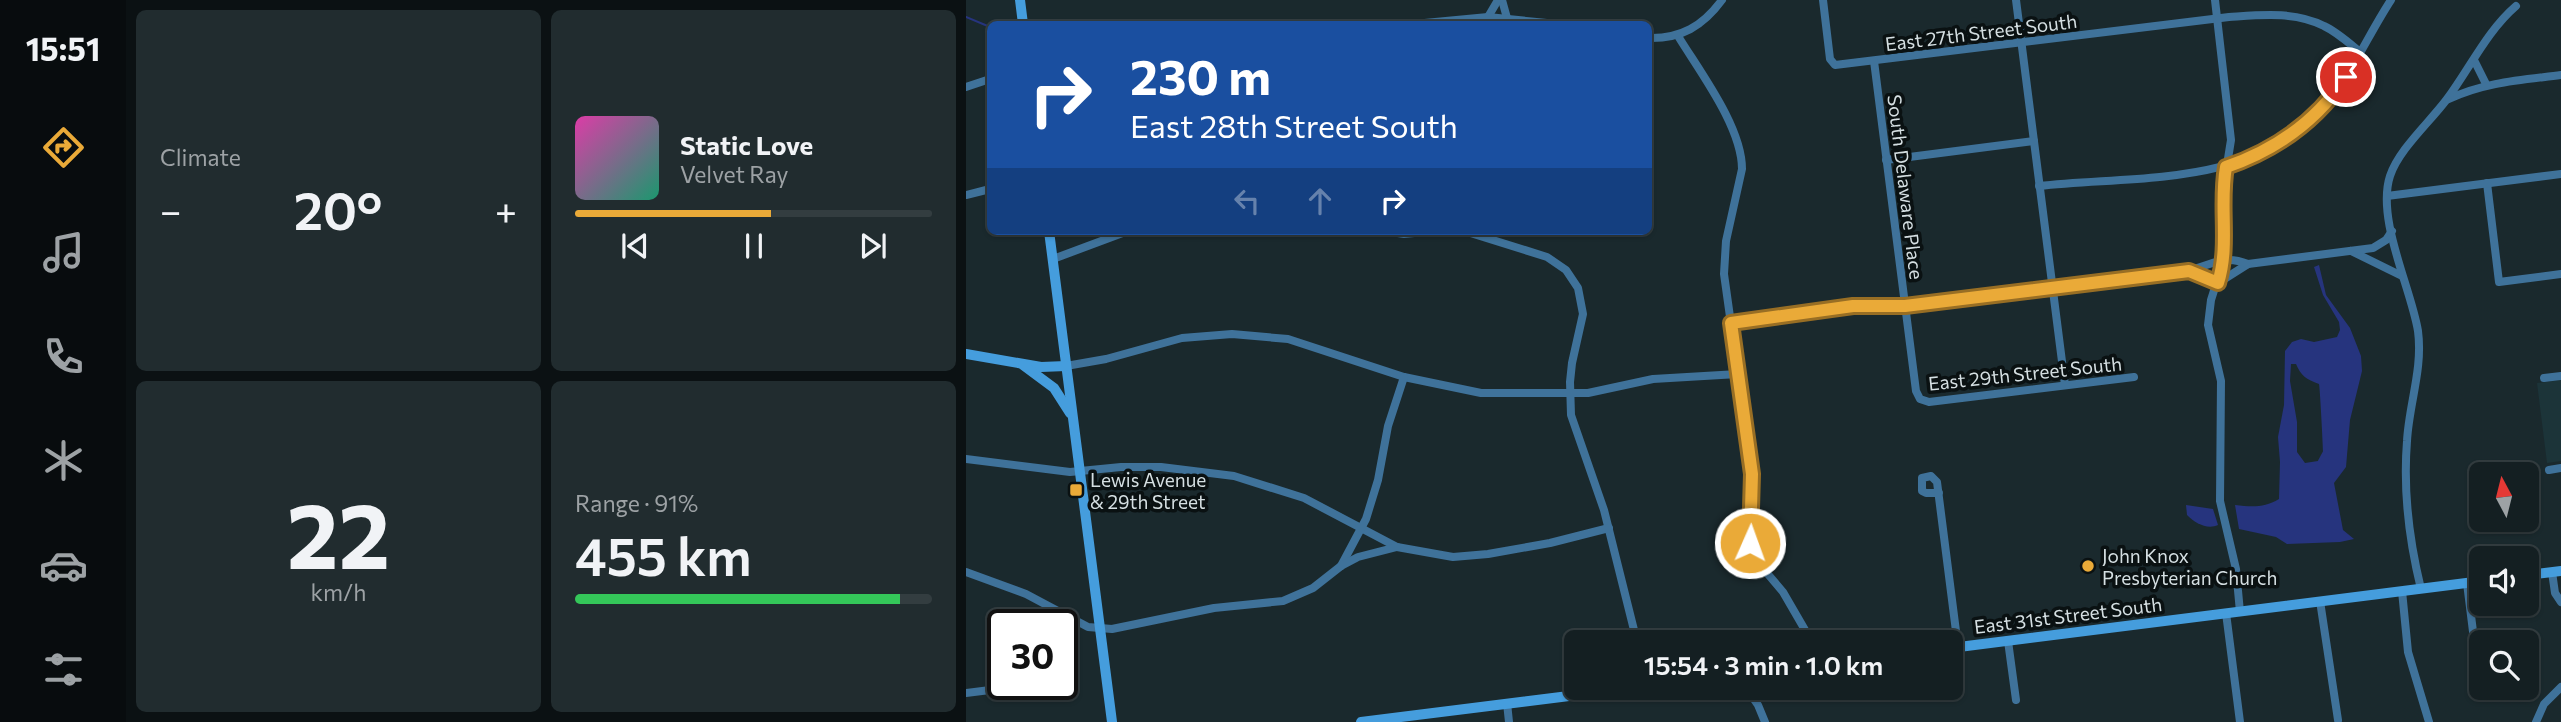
<!DOCTYPE html>
<html lang="en">
<head>
<meta charset="utf-8">
<style>
	:root { --surface:#141f22; --page:#212c2f; --text:#f1f3f6; --muted:#9da2a5; --line:#333d40; --accent:#eaaa38 }
	body { margin:0; font-family:Commissioner,sans-serif; background:var(--page); color:var(--text); height:100vh; display:flex; flex-direction:column; font-size:26px; white-space:nowrap }
	* { box-sizing:border-box; margin:0 }
	p { font-size:23px; color:var(--muted) }
	.icon { flex:none; width:38px; height:38px; fill:none; stroke:currentColor; stroke-width:2; stroke-linecap:round; stroke-linejoin:round }
	.map { position:relative; flex:1; overflow:hidden }
	.sheet { display:flex; flex-direction:column; gap:10px; padding:10px; background:#0b1113; width:840px }
	.sheet>* { flex:none }
	.guide { position:absolute; left:21px; top:21px; width:665px; height:214px; border-radius:10px; box-shadow:0 2px 5px #0004,0 0 0 2px var(--line); background:#1a4fa0; color:#fff; overflow:hidden }
	.needle { width:46px; rotate:353deg }
	.buttons { position:absolute; left:1503px; top:462px; display:grid; gap:14px }
	.buttons a { display:grid; place-items:center; width:70px; height:70px; border-radius:10px; background:var(--surface); box-shadow:0 2px 5px #0004,0 0 0 2px var(--line); font-size:35px }
	.speed { position:absolute; left:21px; top:609px; display:flex; gap:14px; font-size:35px; font-weight:700; text-align:center }
	.speed>* { display:grid; place-content:center; width:91px; height:91px; border-radius:50%; background:var(--surface); box-shadow:0 2px 5px #0004,0 0 0 2px var(--line); line-height:1 }
	.speed .limit { border:4px solid #111; border-radius:10px; background:#fff; color:#111 }
	.pin { position:absolute; display:grid; place-items:center; width:60px; height:60px; color:#fff; margin:-30px; border:4px solid #fff; border-radius:50%; box-shadow:0 2px 7px #0007 }
	.me { position:absolute; width:77px; margin:-38px; rotate:2deg; stroke-linejoin:round; filter:drop-shadow(0 0 5px #0008) }
	.turn { display:flex; align-items:center; gap:24px; height:147px; padding:0 28px; font-size:32px }
	.turn .icon { width:91px; height:91px; stroke-width:2.5 }
	.turn b { display:block; font-size:49px; line-height:60px }
	.lanes { display:flex; align-items:center; height:66px; padding:0 28px; background:#0003; justify-content:center; gap:35px; direction:ltr }
	.lanes .off { opacity:.35 }
	.big { font-size:52px; font-weight:600; line-height:1.1 }
	.sheet .widget { flex:1; display:flex; flex-direction:column; justify-content:center; gap:10px; min-width:0; padding:0 24px; border-radius:10px; background:var(--page) }
	.sheet .dial { align-items:center; gap:0 }
	.dial b { font-size:91px; line-height:1 }
	.song { display:flex; align-items:center; gap:21px }
	.cover { width:84px; height:84px; border-radius:10px; background:linear-gradient(135deg,hsl(320 70% 55%),hsl(160 70% 35%)) }
	.played { height:7px; border-radius:4px; background:linear-gradient(90deg,var(--accent) 55%,var(--line) 55%) }
	.keys { display:flex; justify-content:space-around; direction:ltr }
	.heat { display:flex; justify-content:space-between; align-items:center; font-size:38px; direction:ltr }
	.charge { height:10px; border-radius:5px; background:linear-gradient(90deg,#34c759 91%,var(--line) 0) }
	.sheet .tiles { flex:1; display:grid; gap:10px; grid-template-columns:repeat(2,1fr) }
	.trip { position:absolute; left:598px; top:630px; width:399px; height:70px; border-radius:10px; background:var(--surface); box-shadow:0 2px 5px #0004,0 0 0 2px var(--line); font-weight:600; line-height:70px; text-align:center }
	main { display:flex; flex:1; min-height:0 }
	.tab-bar { display:flex; flex-direction:column; width:126px; justify-content:space-around; align-items:center; background:#080c0e; color:var(--muted) }
	.tab-bar .icon { width:49px; height:49px }
	.tab-bar .active { color:var(--accent) }
	.tab-bar b { font-size:32px; color:var(--text) }
	.map>svg:first-child { display:block }
</style>
</head>
<body>
<main>
<nav class="tab-bar">
<b>15:51</b>
<svg class="icon active" aria-label="directions" viewBox="0 0 24 24"><path d="M12 3l9 9-9 9-9-9zM9 14v-3h6M13 9l2 2-2 2"/></svg>
<svg class="icon" aria-label="music" viewBox="0 0 24 24"><path d="M9 18V5l10-2v13"/><circle cx="6" cy="18" r="3"/><circle cx="16" cy="16" r="3"/></svg>
<svg class="icon" aria-label="phone" viewBox="0 0 24 24"><path d="M5 4h4l2 5-3 2q2 4 5 5l2-3 5 2v4C11 20 4 13 5 4z"/></svg>
<svg class="icon" aria-label="climate" viewBox="0 0 24 24"><path d="M12 3v18M4 7l16 10M4 17L20 7"/></svg>
<svg class="icon" aria-label="car" viewBox="0 0 24 24"><path d="M5 17H2v-5l4-1 3-4h7l3 4 3 1v5h-3M9 17h6M6 11h13"/><circle cx="7" cy="17" r="2"/><circle cx="17" cy="17" r="2"/></svg>
<svg class="icon" aria-label="filters" viewBox="0 0 24 24"><path d="M4 7h16M4 17h16"/><circle cx="9" cy="7" r="2"/><circle cx="15" cy="17" r="2"/></svg>
</nav>
<section class="sheet">
<div class="tiles">
<div class="widget"><p>Climate</p>
<div class="heat"><a>−</a><b class="big">20°</b><a>+</a></div>
</div>
<div class="widget">
<div class="song"><i class="cover"></i><div><b>Static Love</b><p>Velvet Ray</p></div></div>
<div class="played"></div>
<div class="keys"><svg class="icon" aria-label="previous" viewBox="0 0 24 24"><path d="M18 5L8 12l10 7zM5 5v14"/></svg><svg class="icon" aria-label="pause" viewBox="0 0 24 24"><path d="M8 5v14M16 5v14"/></svg><svg class="icon" aria-label="next" viewBox="0 0 24 24"><path d="M6 5l10 7-10 7zM19 5v14"/></svg></div>
</div>
<div class="widget dial"><b>22</b><p>km/h</p></div>
<div class="widget"><p>Range · 91%</p><b class="big">455 km</b><div class="charge"></div></div>
</div>
</section>
<div class="map">
<svg width="1595" height="722" viewBox="0 0 1595 722">
	<rect width="100%" height="100%" fill="#1a292d"/>
	<!-- built -->
	<path fill="#1c3439" d="M1595,380V461L1581,463L1571,383Z"/>
	<!-- water -->
	<g fill="#26347e" fill-rule="evenodd">
		<path d="M1353,265L1360,295L1384,328L1395,356L1396,371L1384,420L1380,467L1368,483L1377,530L1388,539L1374,542L1321,544L1310,537L1273,529L1269,505C1286,507 1298,508 1313,499L1314,462L1312,437L1318,405L1319,351L1326,342L1335,339L1348,342L1371,337L1374,330L1373,322L1357,295L1348,267ZM1325,364H1330C1335,376 1340,379 1353,384C1354,388 1357,447 1357,451C1357,452 1352,460 1352,461L1339,463L1331,452V422L1324,381Z"/>
		<path d="M1220,505L1247,509L1252,525C1241,530 1229,523 1221,515Z"/>
	</g>
	<g fill="none" stroke-linecap="round" stroke-linejoin="round">
		<!-- stream -->
		<g stroke="#26347e" stroke-width="2">
			<path d="M0,17L24,27"/>
			<path d="M66,24H68"/>
		</g>
		<!-- street -->
		<g stroke="#3f729a" stroke-width="8">
			<path d="M536,0L541,18"/>
			<path d="M857,0L864,59L869,65L1263,17C1294,15 1329,11 1358,26C1371,32 1383,43 1394,52"/>
			<path d="M1050,0L1099,385"/>
			<path d="M1249,0L1265,140L1256,196L1258,259L1245,300L1242,325L1255,381L1254,501L1270,569L1274,612"/>
			<path d="M522,17L532,0"/>
			<path d="M448,24L522,17L591,24"/>
			<path d="M712,36C734,72 776,127 776,169L760,241L758,274L786,474L784,543L795,566L817,592L846,642"/>
			<path d="M682,38C715,39 737,26 756,0"/>
			<path d="M1508,60L1520,84"/>
			<path d="M908,61L950,391L954,399L963,402L1168,377"/>
			<path d="M0,87L24,79"/>
			<path d="M1483,99C1519,82 1556,80 1595,75"/>
			<path d="M920,160L1068,141"/>
			<path d="M1521,183L1533,282L1595,274"/>
			<path d="M1073,186C1171,175 1285,188 1357,108C1385,76 1402,35 1425,0"/>
			<path d="M0,195L24,189"/>
			<path d="M1421,196L1595,174"/>
			<path d="M419,231L438,234L469,231"/>
			<path d="M498,231L581,257L600,270L612,288L617,314L606,363L604,382L605,415L638,510L671,642"/>
			<path d="M1385,251L1436,276"/>
			<path d="M87,259L162,231"/>
			<path d="M1226,271L1252,283L1282,264L1407,248L1420,240L1426,231"/>
			<path d="M765,323L887,306H939L1223,270C1247,265 1257,254 1282,264"/>
			<path d="M100,366L140,359L216,338L266,334L322,339L438,377L515,393H622L687,379L772,374"/>
			<path d="M1578,378L1595,376"/>
			<path d="M0,459L104,472L155,467H195L268,476L338,498L431,547L487,557L522,554L584,543L643,528"/>
			<path d="M1583,470L1595,468"/>
			<path d="M973,493H960L956,491V478L965,476L971,482L992,647"/>
			<path d="M375,566L400,519L412,480L422,426L438,377"/>
			<path d="M0,572L60,594L122,627L146,629L248,608L317,601L347,588L375,566L392,557L431,547"/>
			<path d="M1586,572L1589,593L1595,602"/>
			<path d="M1501,583L1511,664"/>
			<path d="M1455,589C1443,540 1437,491 1441,441C1443,404 1457,369 1452,331C1445,288 1410,219 1424,176C1433,149 1464,122 1481,99C1504,68 1521,31 1550,6"/>
			<path d="M1436,591L1442,652L1463,722"/>
			<path d="M1354,601L1372,720"/>
			<path d="M1260,613L1274,722"/>
			<path d="M1042,641L1050,700"/>
			<path d="M780,688L792,705L799,722"/>
			<path d="M0,693L48,687"/>
			<path d="M541,703L543,722"/>
			<path d="M1570,722L1578,704L1595,687"/>
		</g>
		<!-- secondary -->
		<g stroke="#459ddd" stroke-width="10">
			<path d="M54,0L57,24"/>
			<path d="M83,231L146,722"/>
			<path d="M0,354L75,367L100,366"/>
			<path d="M57,365L88,388L104,413"/>
			<path d="M1561,575L1595,571"/>
			<path d="M985,648L1516,581"/>
			<path d="M395,722L667,688"/>
		</g>
	</g>
	<g fill="none" stroke-linecap="round" stroke-linejoin="round">
		<!-- route casing -->
		<g stroke="#986e24" stroke-width="18">
			<path id="route" d="M784,543L786,474L765,323L887,306H939L1223,271L1252,283C1264,245 1253,206 1260,167C1310,150 1350,122 1380,77"/>
		</g>
		<!-- route -->
		<use href="#route" stroke="#eaaa38" stroke-width="12"/>
	</g>
	<!-- markers -->
	<g fill="#eaaa38" stroke="#0a1112" stroke-width="2.5">
		<rect x="103" y="483" width="14" height="14" rx="3.5"/>
		<circle cx="1122" cy="566" r="7"/>
	</g>
	<g text-anchor="middle" dominant-baseline="central" stroke-width="7" stroke-linejoin="round" paint-order="stroke">
		<!-- street labels -->
		<g font-size="19" fill="#d5dfe2" stroke="#0a1112">
			<text transform="translate(1015 32) rotate(-7)">East 27th Street South</text>
			<text transform="translate(940 187) rotate(83)">South Delaware Place</text>
			<text transform="translate(1059 373) rotate(-6)">East 29th Street South</text>
			<text transform="translate(1102 615) rotate(-7)">East 31st Street South</text>
		</g>
		<!-- poi labels -->
		<g font-size="19" fill="#d5dfe2" stroke="#0a1112" text-anchor="start">
			<text x="124" y="479">Lewis Avenue<tspan x="124" dy="22">&amp; 29th Street</tspan></text>
			<text x="1136" y="555">John Knox<tspan x="1136" dy="22">Presbyterian Church</tspan></text>
		</g>
	</g>
</svg>
<div class="buttons">
<a><svg class="needle" viewBox="-14 -14 28 28"><path d="M0-13l5 13h-10z" fill="#e53935"/><path d="M0 13l5-13h-10z" fill="#9da2a5"/></svg></a>
<a><svg class="icon" aria-label="sound" viewBox="0 0 24 24"><path d="M4 9h4l5-4v14l-5-4H4zM17 9q2 3 0 6"/></svg></a>
<a><svg class="icon" aria-label="search" viewBox="0 0 24 24"><circle cx="10" cy="10" r="6"/><path d="M15 15l6 6"/></svg></a>
</div>
<div class="speed"><div class="limit">30</div></div>
<div class="pin" style="left:1380px;top:77px;background:#d93025"><svg class="icon" aria-label="arrive" viewBox="0 0 24 24"><path d="M6 21V4h12l-3 4 3 4H6"/></svg></div>
<svg class="me" style="left:784px;top:543px" viewBox="-20 -20 40 40"><circle r="17" fill="#eaaa38" stroke="#fff" stroke-width="3"/><path d="M0-11L8 9 0 5-8 9z" fill="#fff"/></svg>
<div class="trip">15:54 · 3 min · 1.0 km</div>
<div class="guide">
<div class="turn"><svg class="icon" aria-label="right" viewBox="0 0 24 24"><path d="M7 20v-9h11M14 6l5 5-5 5"/></svg><div><b>230 m</b>East 28th Street South</div></div>
<div class="lanes"><svg class="icon off" aria-label="left" viewBox="0 0 24 24"><path d="M17 20v-9H6M10 6l-5 5 5 5"/></svg><svg class="icon off" aria-label="ahead" viewBox="0 0 24 24"><path d="M12 20V5M6 11l6-6 6 6"/></svg><svg class="icon" aria-label="right" viewBox="0 0 24 24"><path d="M7 20v-9h11M14 6l5 5-5 5"/></svg></div>
</div>
</div>
</main>
</body>
</html>
